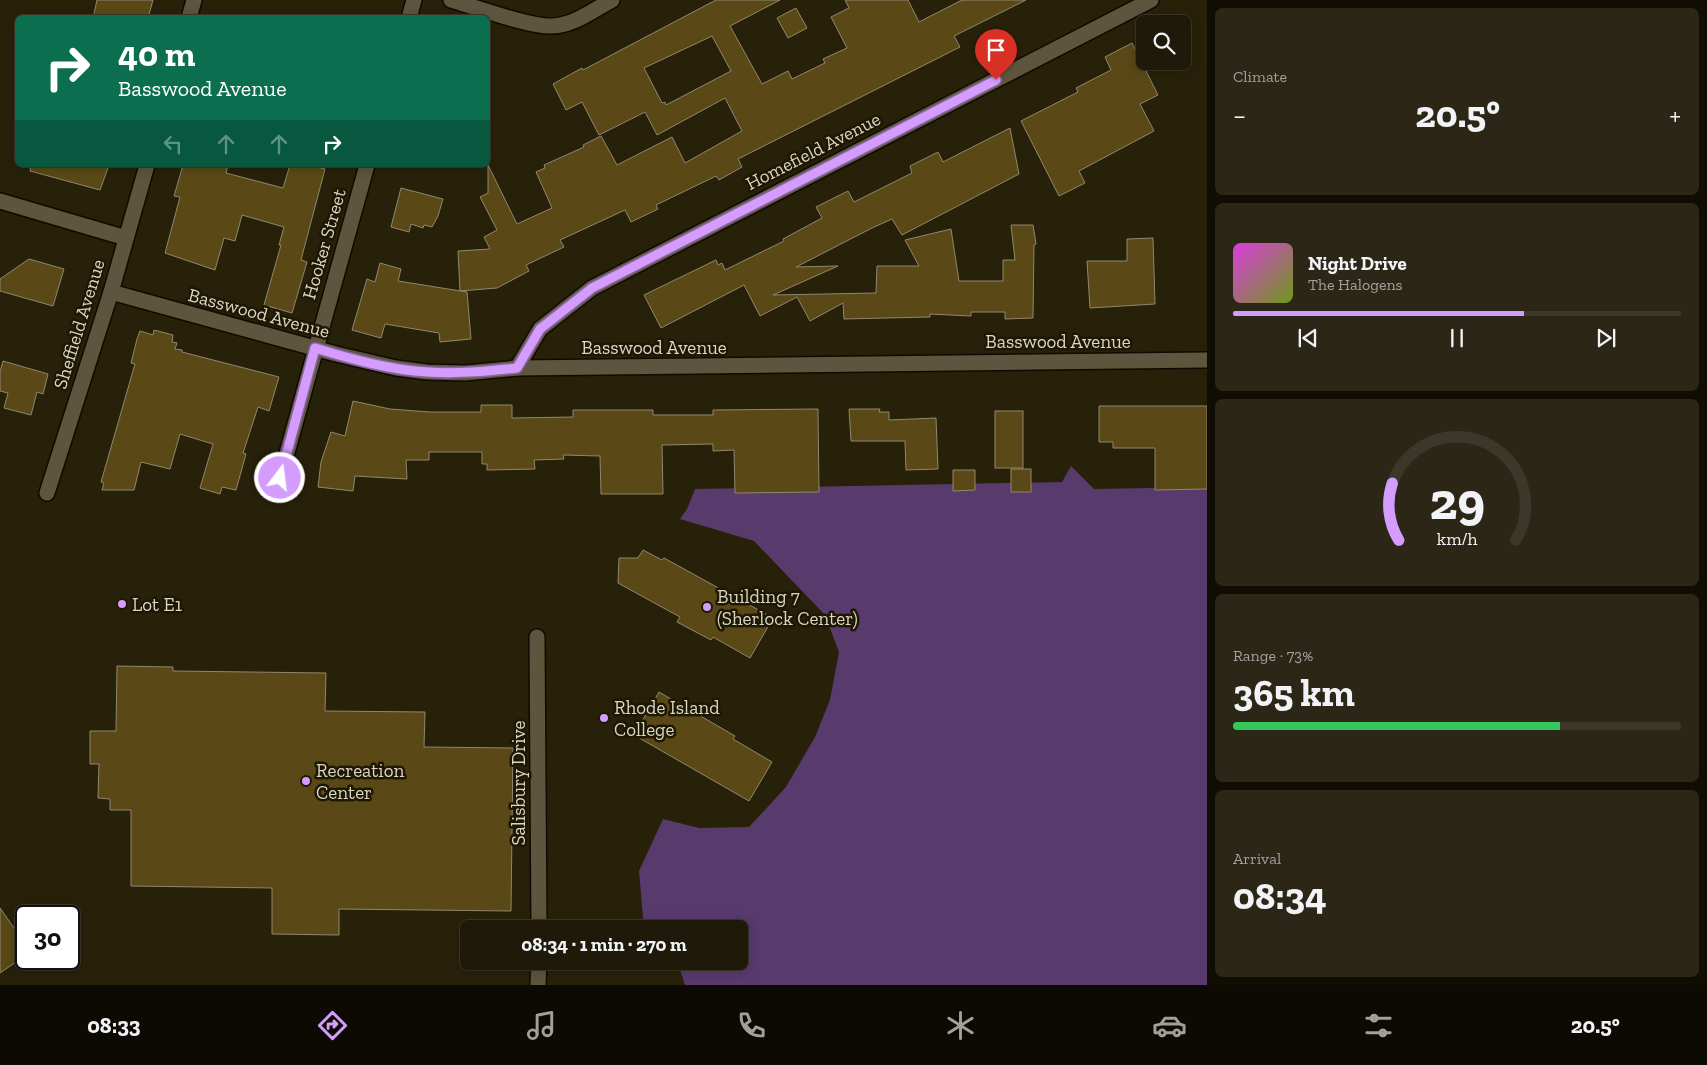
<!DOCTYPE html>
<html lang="en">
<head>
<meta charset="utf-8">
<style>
	:root { --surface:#1e1908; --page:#2b2616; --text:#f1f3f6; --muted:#a1a09c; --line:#3c3829; --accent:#d49cfc }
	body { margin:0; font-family:"Zilla Slab",serif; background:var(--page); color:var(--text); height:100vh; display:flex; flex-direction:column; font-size:19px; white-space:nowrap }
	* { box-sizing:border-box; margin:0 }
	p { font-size:16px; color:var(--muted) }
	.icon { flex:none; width:28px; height:28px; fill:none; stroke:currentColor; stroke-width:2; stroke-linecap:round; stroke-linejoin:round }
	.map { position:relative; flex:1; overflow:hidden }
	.side { display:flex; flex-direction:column; gap:8px; padding:8px; background:#100e04; width:500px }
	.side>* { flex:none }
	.top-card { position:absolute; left:15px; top:15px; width:475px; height:152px; border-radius:8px; box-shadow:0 2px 12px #0003,0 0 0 1px var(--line); background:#0b6e4f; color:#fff; overflow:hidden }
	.fabs { position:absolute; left:1136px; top:15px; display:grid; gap:10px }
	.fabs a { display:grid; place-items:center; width:55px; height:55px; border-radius:8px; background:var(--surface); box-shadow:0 2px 12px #0003,0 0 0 1px var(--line); font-size:25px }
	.speed { position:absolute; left:15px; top:905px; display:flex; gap:10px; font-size:25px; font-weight:700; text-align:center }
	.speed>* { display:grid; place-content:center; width:65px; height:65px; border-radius:50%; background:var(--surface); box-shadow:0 2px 12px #0003,0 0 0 1px var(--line); line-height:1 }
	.speed .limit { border:2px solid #111; border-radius:8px; background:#fff; color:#111 }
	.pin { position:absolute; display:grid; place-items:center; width:42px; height:42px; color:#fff; margin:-51px -21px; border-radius:50% 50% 50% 0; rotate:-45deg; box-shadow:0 0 5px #0007 }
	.pin .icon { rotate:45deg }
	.me { position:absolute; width:55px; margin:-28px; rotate:15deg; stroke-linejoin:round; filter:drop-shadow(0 0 4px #0008) }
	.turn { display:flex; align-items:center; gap:18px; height:105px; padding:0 20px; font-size:22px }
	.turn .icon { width:65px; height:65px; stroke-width:2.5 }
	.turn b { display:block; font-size:35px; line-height:42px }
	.lanes { display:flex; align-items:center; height:48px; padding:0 20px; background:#0003; justify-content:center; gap:25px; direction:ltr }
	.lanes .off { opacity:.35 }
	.big { font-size:38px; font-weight:700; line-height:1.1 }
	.side .tile { flex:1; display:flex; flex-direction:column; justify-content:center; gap:8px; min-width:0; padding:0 18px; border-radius:8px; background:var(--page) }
	.side .dial { align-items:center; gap:0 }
	.dial svg { height:130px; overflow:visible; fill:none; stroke:var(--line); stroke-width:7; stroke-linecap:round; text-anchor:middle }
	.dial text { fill:var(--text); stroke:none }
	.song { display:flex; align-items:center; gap:15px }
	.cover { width:60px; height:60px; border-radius:8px; background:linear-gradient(135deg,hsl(300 70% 55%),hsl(80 70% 35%)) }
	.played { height:5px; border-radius:2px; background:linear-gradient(90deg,var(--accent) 65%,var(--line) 65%) }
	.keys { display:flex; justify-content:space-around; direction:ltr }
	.heat { display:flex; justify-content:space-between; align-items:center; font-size:28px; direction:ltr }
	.charge { height:8px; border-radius:4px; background:linear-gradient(90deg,#34c759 73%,var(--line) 0) }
	.trip { position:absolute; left:460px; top:920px; width:288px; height:50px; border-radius:8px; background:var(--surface); box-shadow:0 2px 12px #0003,0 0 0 1px var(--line); font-weight:700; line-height:50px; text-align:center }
	.tab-bar { display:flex; height:80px; justify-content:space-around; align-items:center; background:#0c0a03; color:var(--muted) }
	.tab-bar .icon { width:35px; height:35px }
	.tab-bar .selected { color:var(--accent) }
	.tab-bar b { font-size:22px; color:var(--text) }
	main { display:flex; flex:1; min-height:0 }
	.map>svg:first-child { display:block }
</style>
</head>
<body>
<main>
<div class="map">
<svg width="1207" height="985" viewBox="0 0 1207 985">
	<rect width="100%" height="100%" fill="#28210a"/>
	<!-- forest -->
	<path fill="#583a6c" d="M1071,466L1094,489L1207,487V985H685L677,961H739V929H644L639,871L663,819L699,828L749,827L786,787L815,737L830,700L839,652L825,615L754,541L680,519L687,509L695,489L1062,482Z"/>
	<!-- building -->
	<g fill="#5a4917" stroke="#90876e" fill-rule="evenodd">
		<path d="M97,0H153L148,18H93Z"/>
		<path d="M716,0H780L730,26L762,84L788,71L792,79L825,63L823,59L847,48L831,17L849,8L845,0H908L919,22L962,0H1026L954,36L960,47L738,159L742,167L719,180L716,176L656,205L658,209L631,222L625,210L560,240L564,247L526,265L529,271L497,288L460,291L458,251L490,249L484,237L497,230L480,197L488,193V165L517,224L552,208L536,172L545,168L544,165L584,147L583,145L601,136L617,165L672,137L685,163L742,131L725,98L657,135L645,112L599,135L582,102L566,110L553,84L582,68L583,70ZM712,36L731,71L666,105L665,102L662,103L644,68Z"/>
		<path d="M796,8L807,28L788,38L777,18Z"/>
		<path d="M1132,43L1158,95L1140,104L1154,131L1079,171L1085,183L1059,196L1021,121L1078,92L1076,88L1111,70L1105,57Z"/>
		<path d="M1010,128L1019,174L902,235L892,219L872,228L796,267L838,266L773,295L876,293L877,266H919L905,240L951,229L959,281H1003V260H1015L1011,225H1033L1036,244L1034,245L1033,318L1005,319V312H971V316L930,314V317L844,319L843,303L810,321L797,297L760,316L744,285L661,328L644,295L716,260L718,265L722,263L725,270L784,241L783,239L822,218L816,207L848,191L854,202L912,173L910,166L938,152L943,162Z"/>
		<path d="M31,165H109L100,190L30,171Z"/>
		<path d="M183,165H228L226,173L283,188L290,165H310L325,169L301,260L307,262L292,313L264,305L281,245H279L284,227L242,215L235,241L224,238L215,270L165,253L180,197L174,196Z"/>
		<path d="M401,188L443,199L438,216L432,227L424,225L423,228L411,224L409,232L391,227Z"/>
		<path d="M1153,238L1155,304L1090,308L1087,261H1127V239Z"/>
		<path d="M29,259L64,269L53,306L0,291V279Z"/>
		<path d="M380,263L401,269L398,281L467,292L471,339L440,342L439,333L385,324L381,338L352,330L367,279L375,282Z"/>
		<path d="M154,330L173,335L172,342L177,343L175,349L182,350V352L279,377L269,411L258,407L243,453L246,454L236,490L222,487L220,494L200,488L213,444L180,434L170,469L141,462L134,490H102L104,483L101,482L135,364L131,363L137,339L140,331L153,335Z"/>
		<path d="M3,361L48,374L43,394L37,392L31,415L4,408L8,393L0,391V372Z"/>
		<path d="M353,401L390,409L430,412H481V405H512V418L573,417V410H653V415H713V410L818,409L819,492L735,493L734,450L713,451V444L662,445L663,494H601L600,456L563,455L564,459L534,460L535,469L487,470V464H482V452H429V460H406L407,479L355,476L353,491L318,487L321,462L331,432L345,436Z"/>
		<path d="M1099,406H1207V489L1155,490V448H1113V442H1099Z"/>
		<path d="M849,409H880L879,412H889V420L936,418L938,469L906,470L905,441H851Z"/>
		<rect x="995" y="411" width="28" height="57"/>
		<rect x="1011" y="469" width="20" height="23"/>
		<path d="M953,470H975V490L953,491Z"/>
		<path d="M643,550L662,560L664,558L773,618L750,658L713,637L711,640L677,622L680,617L618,583L619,558H638Z"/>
		<path d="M117,666L173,667V671L326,673L325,711L425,712L424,747L513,748L511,911L339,909V935L272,934V888L131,886V810H110V799L98,798L99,764H90V731H116Z"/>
		<path d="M659,692L735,736L733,739L772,762L749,801L634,735Z"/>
		<path d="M0,908L26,945V955L0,973Z"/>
	</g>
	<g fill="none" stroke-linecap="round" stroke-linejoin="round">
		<!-- minor casing -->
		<g stroke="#110a00" stroke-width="18">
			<g id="minor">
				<path d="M451,0C475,7 530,27 552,26C573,26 595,9 612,0"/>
				<path d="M189,18L194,0"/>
				<path d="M409,18L414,0"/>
				<path d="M0,201L126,238"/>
				<path d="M111,292L336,354L396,368L427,372L465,373L517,368L1207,360"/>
				<path d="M517,368L540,329L592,288L1151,0"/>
				<path d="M280,478L367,165"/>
				<path d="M47,493L111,292L147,165"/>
				<path d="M537,637L539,929"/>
				<path d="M538,985L539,961"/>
			</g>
		</g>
		<!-- minor -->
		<use href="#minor" stroke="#5d553d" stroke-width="15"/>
	</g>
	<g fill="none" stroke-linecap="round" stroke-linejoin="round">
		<!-- route casing -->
		<g stroke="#8a65a4" stroke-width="12">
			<path id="route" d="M280,478L315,348C351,359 390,370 428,372C458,374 488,371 517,368L540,329L592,288L996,80"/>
		</g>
		<!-- route -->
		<use href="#route" stroke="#d49cfc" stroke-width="9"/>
	</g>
	<!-- markers -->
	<g fill="#d49cfc" stroke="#1e1702" stroke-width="2">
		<circle cx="122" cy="604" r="5"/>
		<circle cx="707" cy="607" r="5"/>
		<circle cx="604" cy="718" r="5"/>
		<circle cx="306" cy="781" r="5"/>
	</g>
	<g text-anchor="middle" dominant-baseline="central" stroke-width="5" stroke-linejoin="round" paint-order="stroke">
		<!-- street labels -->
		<g font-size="19" fill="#d9d5c7" stroke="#1e1702">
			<text transform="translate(813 151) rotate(-27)">Homefield Avenue</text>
			<text transform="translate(324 244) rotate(-74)">Hooker Street</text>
			<text transform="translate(259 313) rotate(15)">Basswood Avenue</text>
			<text transform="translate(79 324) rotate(-73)">Sheffield Avenue</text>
			<text x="1058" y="341">Basswood Avenue</text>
			<text x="654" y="347">Basswood Avenue</text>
			<text transform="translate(518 783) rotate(-90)">Salisbury Drive</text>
		</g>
		<!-- poi labels -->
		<g font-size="19" fill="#d9d5c7" stroke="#1e1702" text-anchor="start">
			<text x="717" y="596">Building 7<tspan x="717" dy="22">(Sherlock Center)</tspan></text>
			<text x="132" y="604">Lot E1</text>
			<text x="614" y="707">Rhode Island<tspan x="614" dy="22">College</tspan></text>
			<text x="316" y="770">Recreation<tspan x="316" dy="22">Center</tspan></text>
		</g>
	</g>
</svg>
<div class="fabs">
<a><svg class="icon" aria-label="search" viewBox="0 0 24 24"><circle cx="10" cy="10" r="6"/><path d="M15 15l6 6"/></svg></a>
</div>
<div class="speed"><div class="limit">30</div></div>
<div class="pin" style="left:996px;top:80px;background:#d93025"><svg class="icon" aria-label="arrive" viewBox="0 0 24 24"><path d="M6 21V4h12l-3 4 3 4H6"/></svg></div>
<svg class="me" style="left:280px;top:478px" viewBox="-20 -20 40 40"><circle r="17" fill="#d49cfc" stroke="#fff" stroke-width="3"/><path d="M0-11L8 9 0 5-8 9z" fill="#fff"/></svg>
<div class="trip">08:34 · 1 min · 270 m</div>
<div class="top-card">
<div class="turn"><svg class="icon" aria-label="right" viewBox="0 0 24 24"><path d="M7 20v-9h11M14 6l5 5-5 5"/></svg><div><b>40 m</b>Basswood Avenue</div></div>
<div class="lanes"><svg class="icon off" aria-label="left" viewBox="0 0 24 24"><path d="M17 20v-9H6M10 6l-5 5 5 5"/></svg><svg class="icon off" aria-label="ahead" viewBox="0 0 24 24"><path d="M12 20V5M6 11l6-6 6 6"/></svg><svg class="icon off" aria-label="ahead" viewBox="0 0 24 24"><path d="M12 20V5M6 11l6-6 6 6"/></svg><svg class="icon" aria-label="right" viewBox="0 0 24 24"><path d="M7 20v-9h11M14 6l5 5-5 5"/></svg></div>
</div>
</div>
<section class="side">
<div class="tile"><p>Climate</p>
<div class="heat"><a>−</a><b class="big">20.5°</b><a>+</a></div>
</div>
<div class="tile">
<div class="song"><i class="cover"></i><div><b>Night Drive</b><p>The Halogens</p></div></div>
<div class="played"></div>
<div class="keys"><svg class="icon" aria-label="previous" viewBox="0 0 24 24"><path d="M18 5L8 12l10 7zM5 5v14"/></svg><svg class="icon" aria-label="pause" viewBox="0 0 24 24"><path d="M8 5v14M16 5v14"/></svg><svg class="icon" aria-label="next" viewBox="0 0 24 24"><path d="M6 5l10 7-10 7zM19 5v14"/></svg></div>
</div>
<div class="tile dial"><svg viewBox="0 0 100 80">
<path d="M14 69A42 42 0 1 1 86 69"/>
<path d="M14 69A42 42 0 0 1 10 34" stroke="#d49cfc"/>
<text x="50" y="56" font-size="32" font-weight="700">29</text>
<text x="50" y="72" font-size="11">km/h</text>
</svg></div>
<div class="tile"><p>Range · 73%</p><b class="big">365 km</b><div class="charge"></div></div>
<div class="tile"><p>Arrival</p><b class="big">08:34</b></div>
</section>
</main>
<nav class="tab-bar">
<b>08:33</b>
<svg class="icon selected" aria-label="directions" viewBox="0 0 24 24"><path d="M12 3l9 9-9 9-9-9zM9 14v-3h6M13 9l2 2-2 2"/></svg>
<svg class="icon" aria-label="music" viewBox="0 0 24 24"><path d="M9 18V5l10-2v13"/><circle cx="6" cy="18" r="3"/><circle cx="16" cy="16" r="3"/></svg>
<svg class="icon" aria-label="phone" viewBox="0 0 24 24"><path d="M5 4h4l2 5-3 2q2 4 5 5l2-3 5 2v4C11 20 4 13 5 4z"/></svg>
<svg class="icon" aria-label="climate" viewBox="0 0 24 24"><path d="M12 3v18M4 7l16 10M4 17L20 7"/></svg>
<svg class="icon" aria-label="car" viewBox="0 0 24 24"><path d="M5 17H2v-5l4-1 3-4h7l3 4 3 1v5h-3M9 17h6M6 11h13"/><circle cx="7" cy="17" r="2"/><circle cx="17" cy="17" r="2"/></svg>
<svg class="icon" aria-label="filters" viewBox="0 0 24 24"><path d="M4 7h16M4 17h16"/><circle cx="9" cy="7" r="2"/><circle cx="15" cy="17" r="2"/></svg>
<b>20.5°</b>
</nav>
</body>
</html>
